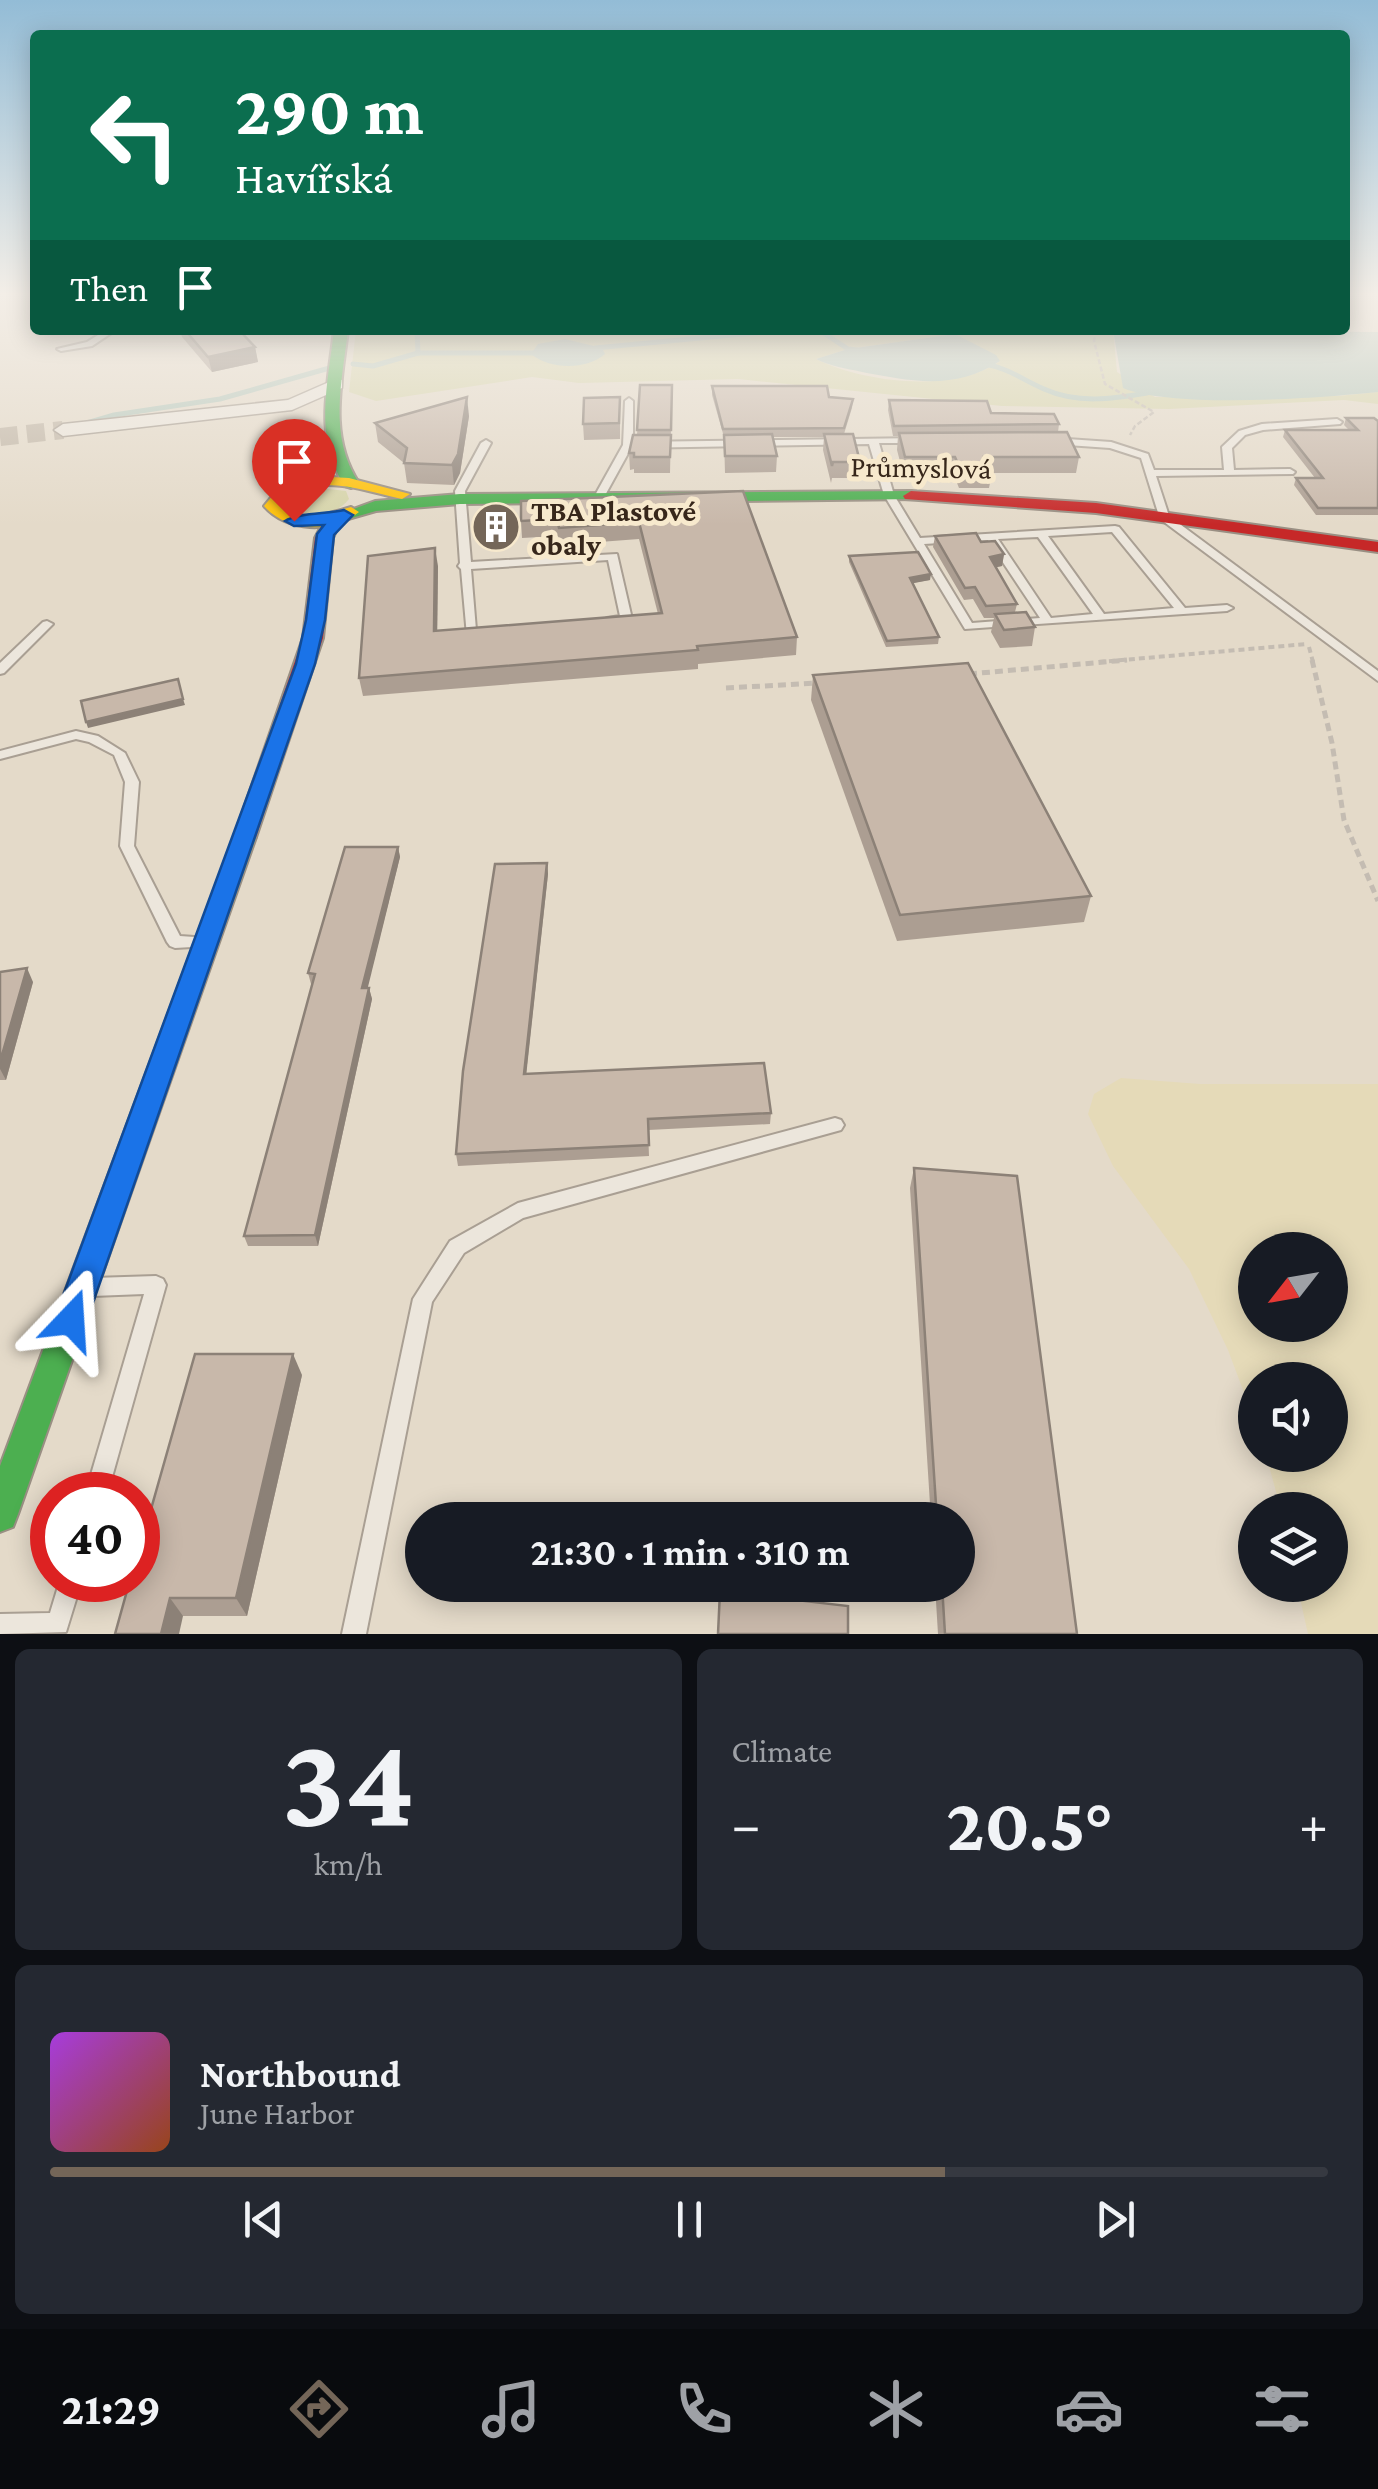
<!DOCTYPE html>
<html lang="en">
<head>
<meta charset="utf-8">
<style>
	:root { --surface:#171b24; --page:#242831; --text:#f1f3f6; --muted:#9ea1a6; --line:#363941; --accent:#746658 }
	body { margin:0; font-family:"Crimson Pro",serif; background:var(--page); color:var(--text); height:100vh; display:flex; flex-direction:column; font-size:38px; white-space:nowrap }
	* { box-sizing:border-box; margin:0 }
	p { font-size:32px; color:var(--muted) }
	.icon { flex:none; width:55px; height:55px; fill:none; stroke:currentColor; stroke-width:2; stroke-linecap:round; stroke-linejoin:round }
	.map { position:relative; height:1634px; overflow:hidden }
	.panel { display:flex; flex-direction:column; gap:15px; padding:15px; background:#0d0f14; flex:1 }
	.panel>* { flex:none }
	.top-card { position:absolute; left:30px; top:30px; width:1320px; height:305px; border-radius:10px; box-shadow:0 5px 25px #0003; background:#0b6e4f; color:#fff; overflow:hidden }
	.needle { width:65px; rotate:239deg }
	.fabs { position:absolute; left:1238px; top:1232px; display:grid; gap:20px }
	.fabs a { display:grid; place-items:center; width:110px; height:110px; border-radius:50%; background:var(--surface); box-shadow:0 5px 25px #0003; font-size:50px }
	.speed { position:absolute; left:30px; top:1472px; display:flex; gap:20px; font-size:50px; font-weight:700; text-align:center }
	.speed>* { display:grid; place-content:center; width:130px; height:130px; border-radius:50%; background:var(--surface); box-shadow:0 5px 25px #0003; line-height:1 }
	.speed .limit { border:15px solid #d22; background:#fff; color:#111 }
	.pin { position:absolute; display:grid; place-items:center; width:85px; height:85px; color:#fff; margin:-102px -42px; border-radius:50% 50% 50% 0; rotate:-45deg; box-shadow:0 0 10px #0007 }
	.pin .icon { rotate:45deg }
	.me { position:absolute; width:110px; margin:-55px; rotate:20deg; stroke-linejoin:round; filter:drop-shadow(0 0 8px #0008) }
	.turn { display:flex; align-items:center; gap:35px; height:210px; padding:0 40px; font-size:45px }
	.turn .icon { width:130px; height:130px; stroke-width:2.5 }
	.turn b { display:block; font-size:70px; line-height:85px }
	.then { display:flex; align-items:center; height:95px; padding:0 40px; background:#0003; gap:20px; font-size:38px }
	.big { font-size:75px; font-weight:700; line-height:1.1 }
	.panel .tile { flex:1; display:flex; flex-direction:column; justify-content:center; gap:15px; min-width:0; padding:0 35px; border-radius:15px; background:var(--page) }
	.panel .dial { align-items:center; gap:0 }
	.dial b { font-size:130px; line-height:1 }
	.song { display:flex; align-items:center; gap:30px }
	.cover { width:120px; height:120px; border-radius:15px; background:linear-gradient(135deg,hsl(280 70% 55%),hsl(20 70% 35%)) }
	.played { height:10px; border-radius:5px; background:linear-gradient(90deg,var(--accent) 70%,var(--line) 70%) }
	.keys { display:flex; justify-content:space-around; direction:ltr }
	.heat { display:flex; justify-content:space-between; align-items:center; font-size:55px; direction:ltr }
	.panel .tiles { flex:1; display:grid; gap:15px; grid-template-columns:1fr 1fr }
	.tile:last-child { grid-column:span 2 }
	.trip { position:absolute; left:405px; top:1502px; width:570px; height:100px; border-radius:50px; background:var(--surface); box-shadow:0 5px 25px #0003; font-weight:700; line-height:100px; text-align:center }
	.tab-bar { display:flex; height:160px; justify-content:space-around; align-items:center; background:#090b0e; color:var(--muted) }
	.tab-bar .icon { width:70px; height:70px }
	.tab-bar .active { color:var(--accent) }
	.tab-bar b { font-size:45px; color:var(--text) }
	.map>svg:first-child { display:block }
</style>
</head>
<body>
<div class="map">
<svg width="1378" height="1634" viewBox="0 0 1378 1634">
	<rect width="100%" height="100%" fill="#e4dac9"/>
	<!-- farmland -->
	<path fill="#e5dab8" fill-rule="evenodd" d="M1121,1078L1200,1084H1378V1634H1308L1297,1585H1330V1510H1281L1266,1455H1330V1380H1255V1422L1228,1350L1189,1269L1113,1166L1088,1114L1094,1094ZM1255,1250H1330V1325H1255Z"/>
	<!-- green -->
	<g fill="#d6d4aa" fill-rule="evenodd">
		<path d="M356,330H1113L1117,372L1155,397L1338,396L1378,392V404L1344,400L1169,409L1002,406L738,379L579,383L532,377L376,401L349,392ZM955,334L999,362C952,393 865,383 816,359L848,349Z"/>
		<path d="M311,487L346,491L349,499C336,516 308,518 289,508L287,503L291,495Z"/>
	</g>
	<!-- water -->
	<g fill="#b5c8bc">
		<path d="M1113,330L1378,332V392C1320,398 1174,409 1123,388Z"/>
		<path d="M955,334L996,355L1000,361C955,391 910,381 862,372C845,368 832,367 816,359L848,349Z"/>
		<path d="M565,339L602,348L605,354C587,370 550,370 531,354L538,344Z"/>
	</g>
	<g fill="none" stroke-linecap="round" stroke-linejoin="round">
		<!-- stream -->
		<g stroke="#b5c8bc" stroke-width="5">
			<path d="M417,330L418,353"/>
			<path d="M819,330L848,349L857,350"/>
			<path d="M595,348L784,330"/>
			<path d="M353,364L373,366L418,353H541"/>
			<path d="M985,364C1008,368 1023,380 1044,389C1077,404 1113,399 1147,393"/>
			<path d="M80,425L114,415L220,399L333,367"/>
		</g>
		<!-- street-tunnel -->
		<path stroke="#c1b6a6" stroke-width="18" stroke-dasharray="18 9" stroke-linecap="butt" d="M0,437L63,430"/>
		<!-- lane casing -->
		<g stroke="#a99f93" stroke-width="4">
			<g id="lane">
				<path d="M106,330H116L92,346L61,351L57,349L87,342Z"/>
				<path d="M629,398L633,401V442L920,438L922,440L917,443H879L894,495L920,538L1115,526L1119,527L1185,608L1227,605L1233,608L1227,611L965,629L884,495L869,444L631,448L603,499H595L594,497L623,445L625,401ZM1112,532L1174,608L1104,614L1048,536ZM1038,537L1093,614L1051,618L998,539ZM988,540L1040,618L972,623L924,544Z"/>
				<path d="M1337,419L1342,422L1340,424L1263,430L1245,435L1232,448L1234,470L1290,469L1295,472L1293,474L1156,476L1169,516L1378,671V681L1160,519L1141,458L1110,448L1053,444L1048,441L1053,438L1111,442L1148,454L1154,470H1224L1222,447L1239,431L1262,424Z"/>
				<path d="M486,440L491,443L465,491L471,562L617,554L632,619L630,621L611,623L605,620L607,618L620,616L608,560L471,569L476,630L485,631L487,633L481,636H467L461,569L458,566L460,563L455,491L481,443Z"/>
				<path d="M47,621L53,624L4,673L0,674V663L43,622Z"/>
				<path d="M76,731L98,736L125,753L139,782L134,846L180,936L209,938L212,942L209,946L175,948L170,946L167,942L120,846L125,782L114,755L89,742L76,739L0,759V751Z"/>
				<path d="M835,1118L841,1120L844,1125L841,1130L523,1218L464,1253L432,1302L366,1634H342L413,1299L450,1241L518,1203Z"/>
				<path d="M156,1276L163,1279L166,1285L107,1495H85L144,1294L93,1296L86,1293L83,1287L86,1281L93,1278Z"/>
				<path d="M60,1580H82L66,1632L0,1634V1614L50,1613Z"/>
			</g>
		</g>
		<!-- street casing -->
		<g stroke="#a99f93" stroke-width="3">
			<path id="street" d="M336,379L342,380V388L292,410L63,436L54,430L63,424L288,400Z"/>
		</g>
		<!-- fast casing -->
		<g stroke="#998f83" stroke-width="4">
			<g id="fast">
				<path d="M334,330H348C342,382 328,436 359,483L351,488L345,486C313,438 328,384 334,330Z"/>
				<path d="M911,491L919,496L917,499L460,504L376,511L348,519L340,514L375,501L460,494Z"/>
				<path d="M245,829L256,837L18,1514L13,1527L0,1532V1466L234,837Z"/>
			</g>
		</g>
		<!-- slow casing -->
		<g stroke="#998f83" stroke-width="4">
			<path id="slow" d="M313,476L349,478L410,494L402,499C363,491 311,469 281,505C304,524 325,514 351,507L359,512C333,534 286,532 264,506L278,489Z"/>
		</g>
		<!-- jam casing -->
		<g stroke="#998f83" stroke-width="4">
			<g id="jam">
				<path d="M911,491L1096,503L1378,542V552L1096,513L905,499L903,496Z"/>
				<path d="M344,510L352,515L337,528L333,538L323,638L256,837L245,845L237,842L234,837L303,638L315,538L324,521Z"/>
			</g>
		</g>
		<!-- path-far2 -->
		<path stroke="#c4bcb2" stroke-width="2.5" stroke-dasharray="5 2.5" stroke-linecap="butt" d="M1096,330L1094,341L1105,384L1154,412L1135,426L1130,435"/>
		<!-- path-far1 -->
		<g stroke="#c4bcb2" stroke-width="4" stroke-dasharray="6 4" stroke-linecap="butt">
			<path d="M1309,647L1313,662"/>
			<path d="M1099,662L1307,644"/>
		</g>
		<!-- path -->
		<g stroke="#c4bcb2" stroke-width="5" stroke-dasharray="8 5" stroke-linecap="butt">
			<path d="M1312,660L1332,743L1344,820L1378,901"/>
			<path d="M969,674L1127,660"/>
			<path d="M726,688L818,683"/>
		</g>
		<!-- lane -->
		<use href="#lane" fill="#ece6dc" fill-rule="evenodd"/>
		<!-- street -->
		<use href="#street" fill="#ece6dc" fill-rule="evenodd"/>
		<!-- fast -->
		<use href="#fast" fill="#4caf50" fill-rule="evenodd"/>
		<!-- slow -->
		<use href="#slow" fill="#ffc107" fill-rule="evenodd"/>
		<!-- jam -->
		<use href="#jam" fill="#c62828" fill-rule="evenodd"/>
	</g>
	<!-- wall -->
	<g fill="#ac9e92">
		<path d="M180,330H239L255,347L258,362L212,372L182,337Z"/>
		<path d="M640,385H672L670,473H634V469L630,470L629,453L637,435Z"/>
		<path d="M712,386L853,399L852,408L844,434L860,462L859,478H832L831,483L823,450L824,437H773L777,456L776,472L725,473L724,437L712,395Z"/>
		<path d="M620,397V439L584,440L583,424Z"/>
		<path d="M889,400L991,413L1059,424L1058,432L1079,457L1076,473H992L989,488H959L953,473H903L897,450L898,436H893L888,410Z"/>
		<path d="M469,416L460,473L454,485L407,483L404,463L378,442L375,423Z"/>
		<path d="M1346,418L1378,421V515H1316L1294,485L1296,478H1315L1283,437L1285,430H1349L1344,425Z"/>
		<path d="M743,491L797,637L796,655L698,664V669L363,696L359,678L438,566L437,631L658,614L639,539L560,545L558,536L522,538L521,521Z"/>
		<path d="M935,536L981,542L1004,554L1002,566L996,567L1017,604L1015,612L1035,627L1032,646L1000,648L991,632L994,618H984L973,599L964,600L933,547Z"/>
		<path d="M849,556L930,580L912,583L939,637L938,644L886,647L849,562Z"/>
		<path d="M813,675L1091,896L1084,922L897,941L811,700Z"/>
		<path d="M398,847L400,857L367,988H369L372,999L318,1246H248L244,1236L312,984H311L308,973Z"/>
		<path d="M547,863L548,874L526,1074L771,1113L770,1124L648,1130L649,1156L458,1166L456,1154Z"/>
		<path d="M0,972L33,982L6,1080H0Z"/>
		<path d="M914,1168L1077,1634H938L935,1585H958V1520H931L910,1188Z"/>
		<path d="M302,1375L247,1616H183L115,1634Z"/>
	</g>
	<!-- shaded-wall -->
	<g fill="#8c8177">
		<path d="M255,347L258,362L212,372L208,357Z"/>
		<path d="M467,397L469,416L460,473L454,485L452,465Z"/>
		<path d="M435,548L438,566L437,649L434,631Z"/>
		<path d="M1004,554L1002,566L988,569L990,557Z"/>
		<path d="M931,574L930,580L909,584L910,578Z"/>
		<path d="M183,699L185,705L88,728L86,722Z"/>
		<path d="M398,847L400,857L365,999L362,988Z"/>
		<path d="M547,863L548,874L525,1086L524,1074Z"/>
		<path d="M27,968L33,982L6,1080L0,1069V1062Z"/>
		<path d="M369,988L372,999L318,1246L315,1235Z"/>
		<path d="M293,1354L302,1375L247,1616L236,1598Z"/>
		<path d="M170,1598L183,1616L179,1634H161Z"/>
	</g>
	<!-- building -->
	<g fill="#c8b8aa" stroke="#8c8177" stroke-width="2.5">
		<path d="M185,330H239L255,347L208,357Z"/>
		<path d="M640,385H672L671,430H637Z"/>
		<path d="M712,386H827L829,397L853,399L844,428L723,429Z"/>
		<path d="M467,397L458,454L452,465L404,463L407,448L375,423Z"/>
		<path d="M620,397L619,423L583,424L584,398Z"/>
		<path d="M889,400L987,401L991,413L1054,414L1059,424L894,426Z"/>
		<path d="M1346,418H1374L1378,421V508H1318L1296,478H1323L1285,430H1358Z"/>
		<path d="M1067,432L1079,457H984L992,471H961L955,457H905L899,433Z"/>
		<path d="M772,434L777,456H725L724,435Z"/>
		<path d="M824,434H853L860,462H833L832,466Z"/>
		<path d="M633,435H671L670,457H634V453H629Z"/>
		<path d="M743,491L797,637L697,646L698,650L359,678L368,556L435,548L434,631L662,613L639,522L559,528L557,519L521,521V501Z"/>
		<path d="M976,533L981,542L995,541L1004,554L990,557L1017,604L986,606L975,587L965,588L935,536Z"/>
		<path d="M918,552L931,574L910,578L939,637L887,641L849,556Z"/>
		<path d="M1026,612L1035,627L1004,630L995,614Z"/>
		<path d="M968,663L1091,896L900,915L813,675Z"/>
		<path d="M178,679L183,699L86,722L81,701Z"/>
		<path d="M345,847H398L362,988H369L315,1235L244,1236L315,974L308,973Z"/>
		<path d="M547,863L524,1074L764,1063L771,1113L648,1119L649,1145L456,1154L463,1071L495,864Z"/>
		<path d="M27,968L0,1062V972Z"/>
		<path d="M914,1168L1017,1176L1077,1634H945L942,1585H958V1520H937Z"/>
		<path d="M195,1354H293L236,1598H170L161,1634H115L130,1580H138V1555Z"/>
		<path d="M720,1591L848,1606V1634H718Z"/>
	</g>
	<!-- sky -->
	<linearGradient id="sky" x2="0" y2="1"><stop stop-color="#93bcd6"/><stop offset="0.56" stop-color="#f3eee7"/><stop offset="1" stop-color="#f3eee7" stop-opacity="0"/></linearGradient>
	<rect width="1378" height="525" fill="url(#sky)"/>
	<!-- route -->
	<path fill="#1a73e8" stroke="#114b97" stroke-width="2.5" d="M344,510L353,515L334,535L325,620L315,664L87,1320L82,1330L71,1335L59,1330L54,1320L296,664L306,620L317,534L324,525L294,526L285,521C297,513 328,514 344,510Z"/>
	<!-- icons -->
	<defs>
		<g id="building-disc" transform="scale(2.5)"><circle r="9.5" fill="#746658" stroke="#f7e9cd"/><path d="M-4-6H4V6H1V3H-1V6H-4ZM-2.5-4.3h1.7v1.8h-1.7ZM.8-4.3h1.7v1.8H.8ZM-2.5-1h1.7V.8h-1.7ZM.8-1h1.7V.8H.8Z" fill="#fff"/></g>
	</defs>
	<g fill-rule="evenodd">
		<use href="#building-disc" x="496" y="527"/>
	</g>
	<g text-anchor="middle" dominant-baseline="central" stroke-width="10" stroke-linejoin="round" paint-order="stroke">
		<!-- far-street labels -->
		<g font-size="30" fill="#37271b" stroke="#f7e9cd">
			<text transform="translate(921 467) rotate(1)">Průmyslová</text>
		</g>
		<!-- far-poi labels -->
		<g font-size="30" font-weight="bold" fill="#37271b" stroke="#f7e9cd" text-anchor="start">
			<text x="531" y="510">TBA Plastové<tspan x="531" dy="34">obaly</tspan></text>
		</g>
	</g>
</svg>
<div class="fabs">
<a><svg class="needle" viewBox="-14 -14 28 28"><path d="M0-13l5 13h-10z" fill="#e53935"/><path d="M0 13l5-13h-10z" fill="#9ea1a6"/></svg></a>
<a><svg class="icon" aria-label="sound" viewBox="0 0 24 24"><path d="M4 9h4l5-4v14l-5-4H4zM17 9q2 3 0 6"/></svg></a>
<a><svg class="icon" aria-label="layers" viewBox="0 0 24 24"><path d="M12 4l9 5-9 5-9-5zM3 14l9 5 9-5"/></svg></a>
</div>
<div class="speed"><div class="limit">40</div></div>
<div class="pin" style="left:294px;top:521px;background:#d93025"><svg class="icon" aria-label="arrive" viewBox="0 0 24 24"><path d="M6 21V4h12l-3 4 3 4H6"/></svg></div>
<svg class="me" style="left:71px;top:1320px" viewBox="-20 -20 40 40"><path d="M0-17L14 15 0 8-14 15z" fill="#1a73e8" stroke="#fff" stroke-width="4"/></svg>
<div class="trip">21:30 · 1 min · 310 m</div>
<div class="top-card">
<div class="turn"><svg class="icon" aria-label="left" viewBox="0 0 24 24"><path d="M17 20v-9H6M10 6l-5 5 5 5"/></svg><div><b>290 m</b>Havířská</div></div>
<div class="then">Then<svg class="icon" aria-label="arrive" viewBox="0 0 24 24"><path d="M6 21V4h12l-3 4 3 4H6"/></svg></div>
</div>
</div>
<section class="panel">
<div class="tiles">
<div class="tile dial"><b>34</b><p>km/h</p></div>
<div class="tile"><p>Climate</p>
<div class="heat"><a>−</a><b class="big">20.5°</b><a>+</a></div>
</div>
<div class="tile">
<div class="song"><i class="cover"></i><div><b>Northbound</b><p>June Harbor</p></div></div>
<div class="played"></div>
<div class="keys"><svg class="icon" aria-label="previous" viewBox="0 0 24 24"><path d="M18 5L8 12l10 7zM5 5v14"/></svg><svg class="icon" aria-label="pause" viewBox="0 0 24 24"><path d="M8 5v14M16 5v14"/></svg><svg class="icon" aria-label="next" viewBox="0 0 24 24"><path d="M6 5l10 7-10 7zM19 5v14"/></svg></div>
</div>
</div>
</section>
<nav class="tab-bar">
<b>21:29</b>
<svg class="icon active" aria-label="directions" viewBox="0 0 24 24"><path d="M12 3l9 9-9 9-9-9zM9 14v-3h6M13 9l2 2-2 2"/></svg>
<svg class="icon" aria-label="music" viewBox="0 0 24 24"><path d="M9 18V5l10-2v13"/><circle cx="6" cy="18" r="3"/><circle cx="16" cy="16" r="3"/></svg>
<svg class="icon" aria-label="phone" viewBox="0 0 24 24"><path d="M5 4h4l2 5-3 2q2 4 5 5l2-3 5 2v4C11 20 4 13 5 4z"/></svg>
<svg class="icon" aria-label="climate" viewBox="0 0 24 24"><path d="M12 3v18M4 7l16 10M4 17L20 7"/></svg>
<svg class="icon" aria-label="car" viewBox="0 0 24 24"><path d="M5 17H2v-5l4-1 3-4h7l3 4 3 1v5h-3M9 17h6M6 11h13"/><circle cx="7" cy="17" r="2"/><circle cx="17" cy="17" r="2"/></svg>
<svg class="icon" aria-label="filters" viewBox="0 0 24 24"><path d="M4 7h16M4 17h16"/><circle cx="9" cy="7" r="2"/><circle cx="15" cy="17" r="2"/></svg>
</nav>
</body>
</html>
